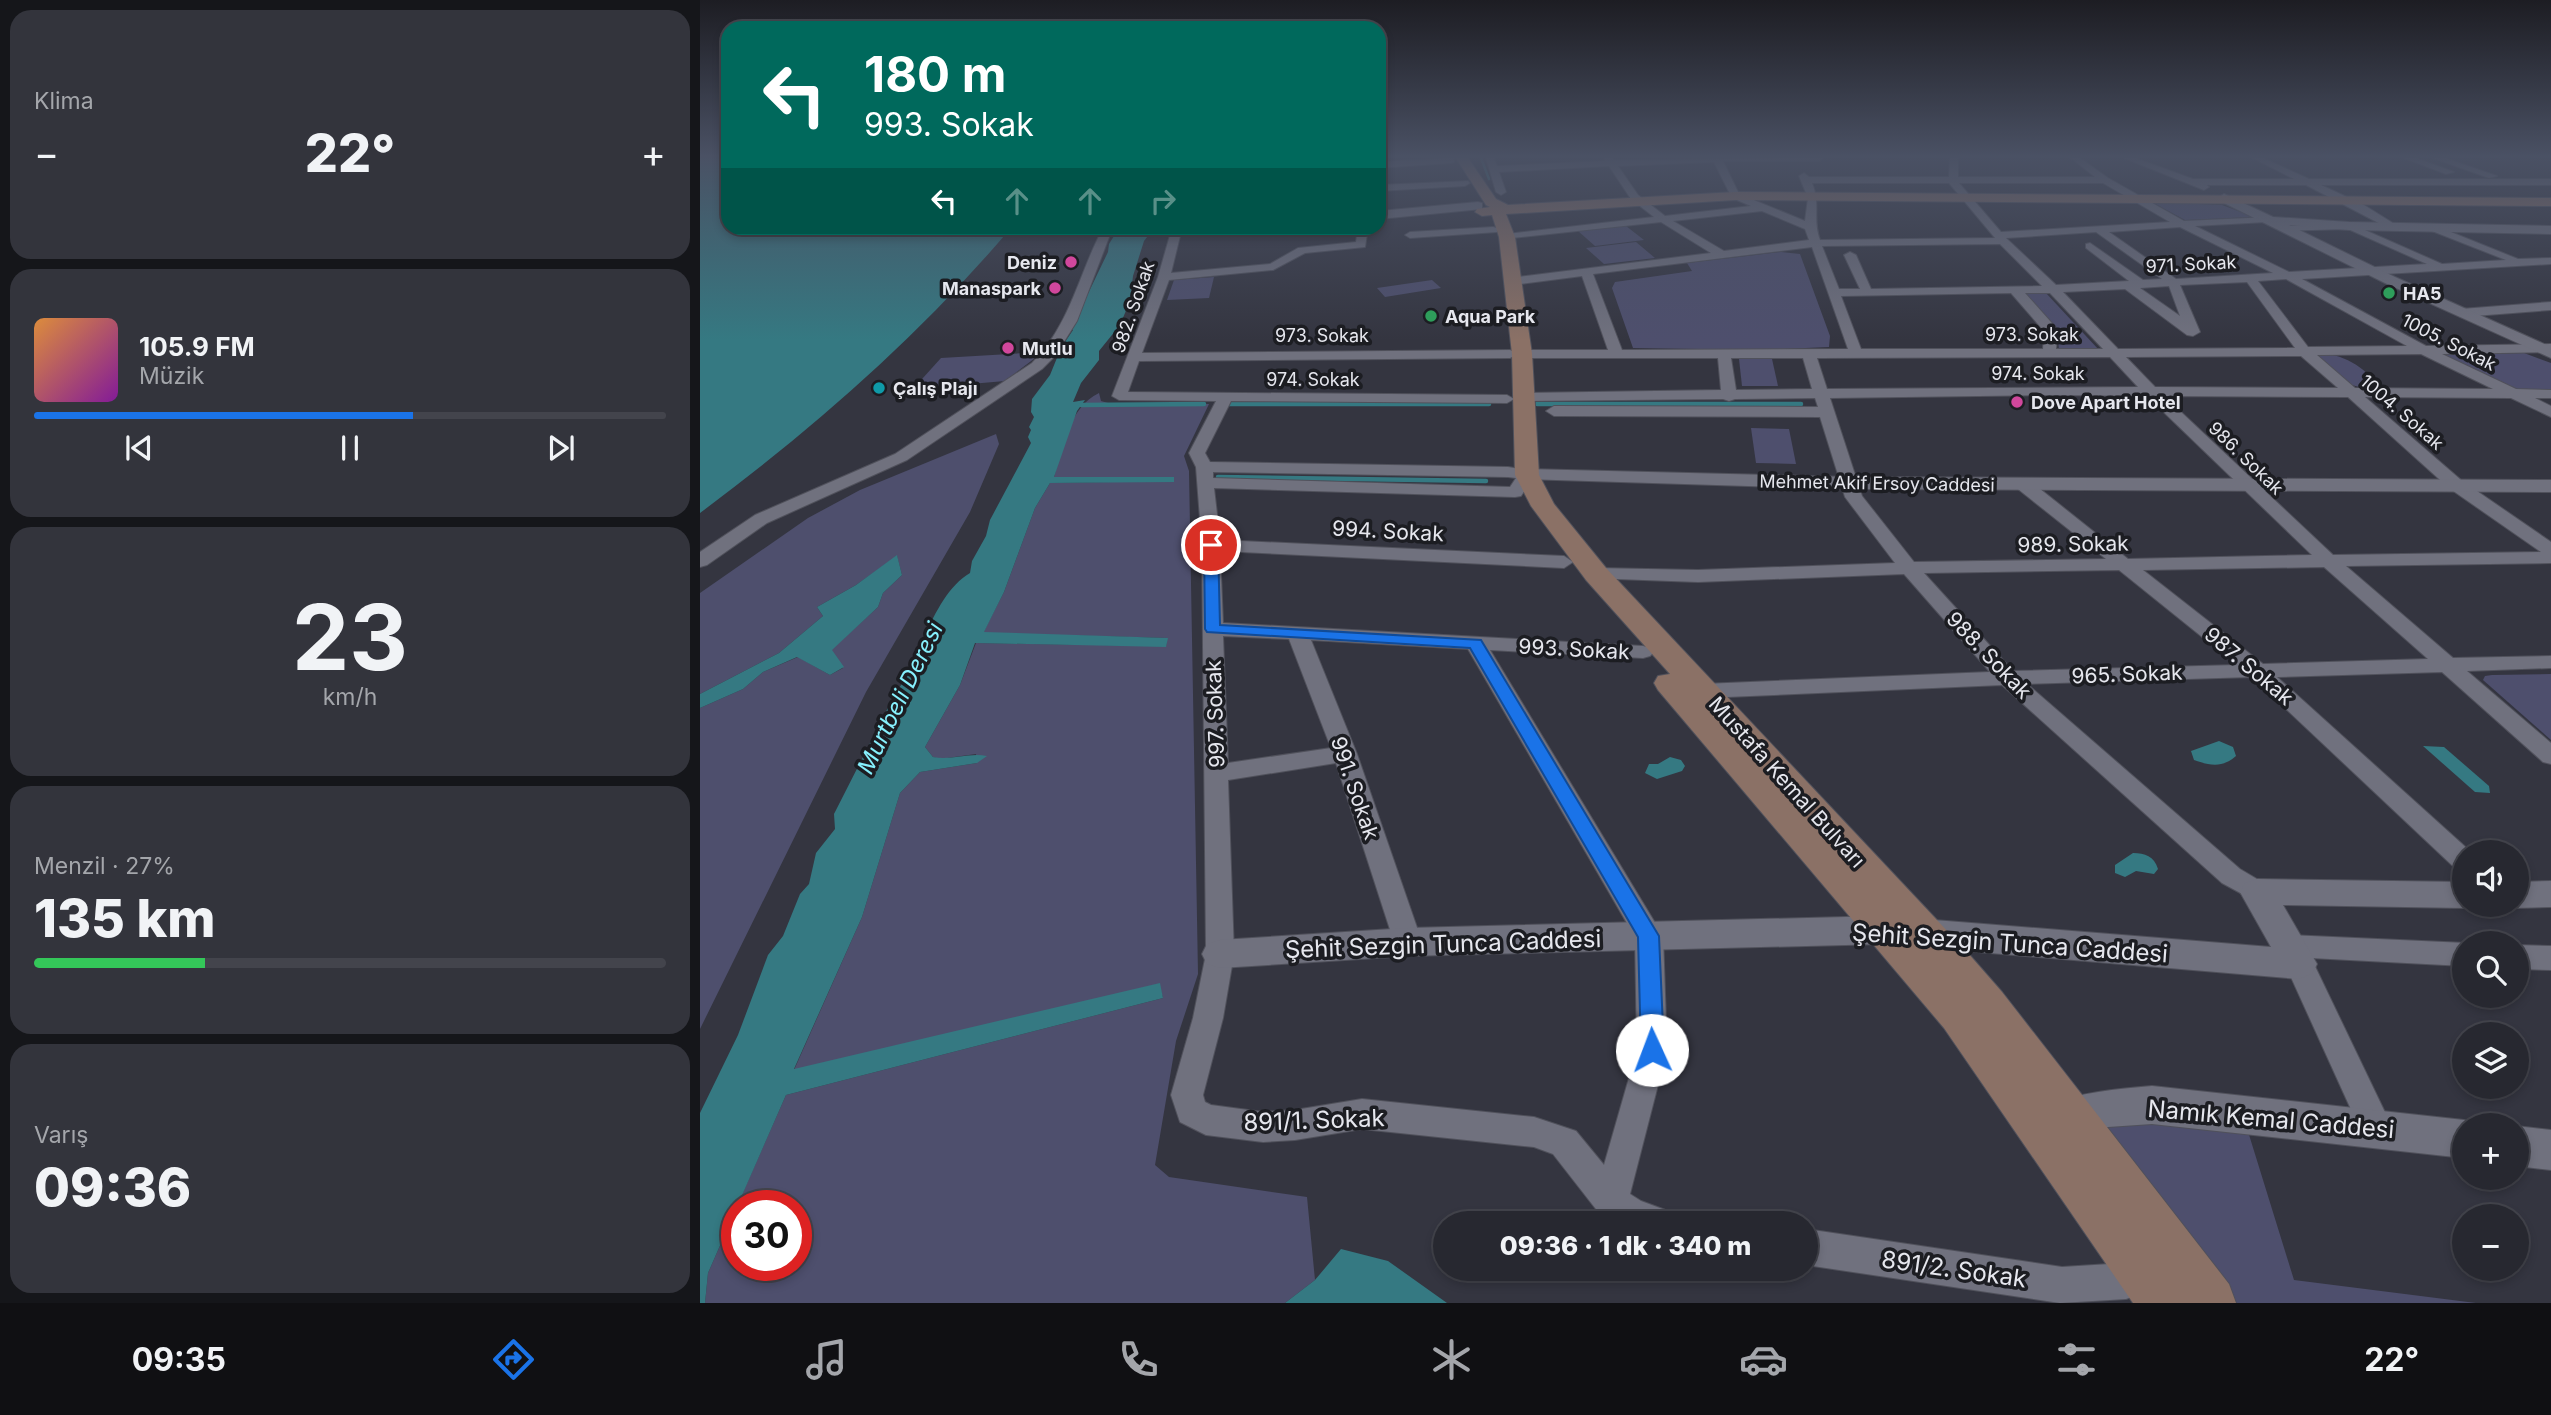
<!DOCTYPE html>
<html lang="tr">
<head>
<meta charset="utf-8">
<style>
	:root { --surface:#272830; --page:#33343c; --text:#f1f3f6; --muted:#a4a6ab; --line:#43444c; --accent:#1a73e8 }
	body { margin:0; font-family:Inter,sans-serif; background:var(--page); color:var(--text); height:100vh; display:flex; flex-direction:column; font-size:26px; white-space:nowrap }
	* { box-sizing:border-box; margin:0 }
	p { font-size:23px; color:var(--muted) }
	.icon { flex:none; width:38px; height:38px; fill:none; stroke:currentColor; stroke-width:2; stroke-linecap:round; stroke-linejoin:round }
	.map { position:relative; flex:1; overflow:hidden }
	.side { display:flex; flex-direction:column; gap:10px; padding:10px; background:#15161a; width:700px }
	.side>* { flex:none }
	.guide { position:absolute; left:21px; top:21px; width:665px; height:214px; border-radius:21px; box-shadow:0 4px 10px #0003,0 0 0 2px var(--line); background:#00695c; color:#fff; overflow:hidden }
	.buttons { position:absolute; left:1752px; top:840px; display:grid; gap:14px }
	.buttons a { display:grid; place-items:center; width:77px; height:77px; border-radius:50%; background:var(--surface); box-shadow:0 4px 10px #0003,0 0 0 2px var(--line); font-size:35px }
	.speed { position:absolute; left:21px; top:1190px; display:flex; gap:14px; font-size:35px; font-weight:700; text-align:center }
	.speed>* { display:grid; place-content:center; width:91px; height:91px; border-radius:50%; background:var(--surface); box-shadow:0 4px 10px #0003,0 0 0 2px var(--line); line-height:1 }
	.speed .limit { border:10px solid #d22; background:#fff; color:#111 }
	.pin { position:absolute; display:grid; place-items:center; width:60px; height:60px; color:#fff; margin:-30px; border:4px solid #fff; border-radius:50%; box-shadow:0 2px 7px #0007 }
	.me { position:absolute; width:77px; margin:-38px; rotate:358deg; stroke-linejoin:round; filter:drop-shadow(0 0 5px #0008) }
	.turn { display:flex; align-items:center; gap:24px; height:147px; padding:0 28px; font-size:32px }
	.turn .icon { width:91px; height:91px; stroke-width:2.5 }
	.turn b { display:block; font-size:49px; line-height:60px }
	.lanes { display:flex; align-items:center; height:66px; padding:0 28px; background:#0003; justify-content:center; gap:35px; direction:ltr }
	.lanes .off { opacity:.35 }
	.big { font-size:52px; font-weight:800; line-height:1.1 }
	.side .tile { flex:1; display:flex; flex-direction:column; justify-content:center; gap:10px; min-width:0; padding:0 24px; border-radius:21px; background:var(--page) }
	.side .dial { align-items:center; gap:0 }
	.dial b { font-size:91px; line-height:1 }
	.song { display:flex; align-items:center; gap:21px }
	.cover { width:84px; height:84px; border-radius:10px; background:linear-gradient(135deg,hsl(30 70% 55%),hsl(290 70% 35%)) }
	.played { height:7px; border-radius:4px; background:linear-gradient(90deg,var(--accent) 60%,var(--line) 60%) }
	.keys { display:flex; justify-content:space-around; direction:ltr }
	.heat { display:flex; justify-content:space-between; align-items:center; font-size:38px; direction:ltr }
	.charge { height:10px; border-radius:5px; background:linear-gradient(90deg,#34c759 27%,var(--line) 0) }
	.trip { position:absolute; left:733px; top:1211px; width:385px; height:70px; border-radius:35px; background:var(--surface); box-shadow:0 4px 10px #0003,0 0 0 2px var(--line); font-weight:800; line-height:70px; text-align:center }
	.tab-bar { display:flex; height:112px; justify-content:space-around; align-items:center; background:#101013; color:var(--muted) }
	.tab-bar .icon { width:49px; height:49px }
	.tab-bar .active { color:var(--accent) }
	.tab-bar b { font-size:32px; color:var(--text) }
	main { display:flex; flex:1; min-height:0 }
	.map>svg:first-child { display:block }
</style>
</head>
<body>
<main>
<section class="side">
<div class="tile"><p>Klima</p>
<div class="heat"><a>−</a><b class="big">22°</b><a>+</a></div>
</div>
<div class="tile">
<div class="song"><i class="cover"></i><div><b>105.9 FM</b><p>Müzik</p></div></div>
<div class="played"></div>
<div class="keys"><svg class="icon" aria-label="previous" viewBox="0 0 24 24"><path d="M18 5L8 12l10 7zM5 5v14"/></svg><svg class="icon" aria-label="pause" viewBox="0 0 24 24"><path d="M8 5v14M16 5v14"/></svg><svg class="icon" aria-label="next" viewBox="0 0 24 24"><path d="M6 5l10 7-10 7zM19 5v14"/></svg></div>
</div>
<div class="tile dial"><b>23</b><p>km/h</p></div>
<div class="tile"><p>Menzil · 27%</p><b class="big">135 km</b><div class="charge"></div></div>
<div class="tile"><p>Varış</p><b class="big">09:36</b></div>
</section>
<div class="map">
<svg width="1851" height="1303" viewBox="0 0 1851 1303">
	<rect width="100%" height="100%" fill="#343540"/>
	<!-- green -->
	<g fill="#4e4f6d">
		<path d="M1452,202L1522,205L1554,217L1485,220Z"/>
		<path d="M926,226L944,240L895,246L878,231Z"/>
		<path d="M936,242L955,258L904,264L886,248Z"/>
		<path d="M1081,252L1100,254L1130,336L1129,347L1061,350L933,348L912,288L915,282L992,271L987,263Z"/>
		<path d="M514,277L509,298L467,300L474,280Z"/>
		<path d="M732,280L741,288L685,297L677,288Z"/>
		<path d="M1323,292H1345L1399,350H1359L1357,331Z"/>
		<path d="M343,352L305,381L213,389L241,358Z"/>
		<path d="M1617,352C1641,354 1666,366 1679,388C1646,390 1636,376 1611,357Z"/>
		<path d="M1824,353L1851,363V390H1813L1744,355Z"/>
		<path d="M1039,359H1072L1078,386H1042Z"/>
		<path d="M399,393L401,401L408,403L509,404L484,456L489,471L498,974L476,1041L455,1165L469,1177L607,1197L615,1280L585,1303H5L8,1273L37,1207V1265H96V1206H37L86,1095L463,998L459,984L94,1070L162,917L200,793L220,772L277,763L276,754L240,759L233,757L225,747L260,685L276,643L466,646L467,638L283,633L304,592L335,508L350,483L474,481V477H354C363,448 369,407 399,393Z"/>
		<path d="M1051,428L1089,429L1096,464L1056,463Z"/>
		<path d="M296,434L299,444L270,512L166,692L0,1029V708L43,689L63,672L98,657L130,675L143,668L131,650L178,607L183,593L202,575L197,556L156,585L117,607L123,616L79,653L0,694V593L108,518L160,490Z"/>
		<path d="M1851,674V740L1783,680L1785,676L1792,675Z"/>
		<path d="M1411,1118L1546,1125L1594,1280L1776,1303H1530L1403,1124Z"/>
	</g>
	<!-- water -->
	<g fill="#357982">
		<path d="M0,158H28V228H311C220,335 113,429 0,513Z"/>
		<path d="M419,228H454L444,241L433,276L430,301L420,325L399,351V360L381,383L373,402L385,400L377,411L354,477H474V482L350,483L335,508L304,592L284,632L468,638L466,647L275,643L260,685L225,747L233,757C251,761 269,752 287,756L277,763L220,772L200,793L162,917L94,1069L460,983L463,998L86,1095L8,1273L5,1303H0V1113L38,1035L68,955L83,936L100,894L109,884L116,853L135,829L134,814L196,692L220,659L229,637L225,635C235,613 249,585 270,573L272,561L286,536L290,520L331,443L328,437L331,430L329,427L334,417L331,412L332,399L350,375L361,348L373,330L371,329L408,252L409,244Z"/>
		<path d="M197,555L202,575L183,593L178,607L132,650L144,667L130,675L97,657L63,672L43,689L0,708V694L79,653L123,616L117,607L156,585Z"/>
		<path d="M1519,741L1533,747L1536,756C1522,768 1511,766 1494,760L1491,751Z"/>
		<path d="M1723,746L1744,747L1789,786L1790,793L1775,792Z"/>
		<path d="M970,757L981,760L985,766L982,771L957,779L945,773L949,764H958Z"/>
		<path d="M1433,853C1445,853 1454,856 1458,869L1454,874L1436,871L1425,877L1415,873V865Z"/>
		<path d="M641,1249L688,1261L747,1303H585L615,1280Z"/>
	</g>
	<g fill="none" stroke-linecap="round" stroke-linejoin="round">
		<!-- stream-far1 -->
		<path stroke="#357982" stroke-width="2.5" d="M781,158L789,179"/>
		<!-- stream -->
		<g stroke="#357982" stroke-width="4.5">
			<path d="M528,404H789"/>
			<path d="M837,404H1101"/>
			<path d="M381,405L504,404"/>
			<path d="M518,477L786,481"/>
		</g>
		<!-- minor casing -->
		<g stroke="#50515b" stroke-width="2">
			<g id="minor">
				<path d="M754,158V162L751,163L679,168V162Z"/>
				<path d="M786,158H794L797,166L905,161L904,158H912L914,160L1123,158L1119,161H1023L1039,194L1105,221L1108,198L1099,176L1104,173L1109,177H1249L1250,158H1258V177H1395L1371,158H1380L1408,178L1484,221L1570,217V221L1566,222L1495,226L1589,272L1727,264L1648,229L1581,231V227L1585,226L1649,223L1742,264L1806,260L1727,229V225L1731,224L1818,259L1851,258V264L1602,279L1726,346L1851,344V352L1742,354L1816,389L1851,390V398H1835L1851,406V417L1811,398L1665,397L1761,480L1851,542V563L1646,566L1753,658L1851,656V668L1767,671L1851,743V764L1843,762L1742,672L1577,677L1771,852H1764V871L1755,868L1552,677L1327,684L1540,869L1567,885L1570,892L1567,899L1557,902L1522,883L1302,685L1003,698L995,696L992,691L995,686L1003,684L1290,672L1204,574L998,582L889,578L886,574L896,568L998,570L1195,563L1145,497L1120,417L854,416L846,411L854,406L1118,407L1115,398L1035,399L1029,401L1023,399L824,401L817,397L824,393L1021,390L1018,358H822L816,355L810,358L439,361L428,392L807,395L814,399L807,403L531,401L505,453L510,462L808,467L833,471L835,475L821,496L815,497L514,488L520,540L864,556L873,562L864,568L520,551L523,623L943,646L950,648L954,652L950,656L943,658L790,650L963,936L967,1050L930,1194L941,1201L968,1211L973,1223H913L899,1213L853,1154L834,1147L662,1129L595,1140L563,1142L506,1135L480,1122L471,1095L493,1018L506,954L502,545L496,467L489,453L516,401L419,400L412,396L458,277L472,228H482L471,273L570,264L598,248L656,242L658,228H668L665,247L605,253L573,270L469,280L442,353L810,350L816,353L822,350H908L882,276L813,285L809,284V278L1011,253L961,222L803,239V235L807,234L954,217L931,199L909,166L799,172L806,192L801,195L796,192ZM1014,162L1032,198L1051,206L965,216L938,195L918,166ZM1112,183H1249L1295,238L1120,240C1112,218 1121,205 1112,183ZM1259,183H1403L1470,222L1301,232ZM1062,211L1105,229L1109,240L1024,251L973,221ZM1480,227L1573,273L1476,279L1409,232ZM1396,232L1462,279L1443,280L1390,243L1386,244V248L1429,281L1356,285L1306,238ZM1300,244L1342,286L1171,289L1156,255L1150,252L1144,255L1160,289H1139L1122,246ZM1112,247L1148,349L922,350L893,274ZM1586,279L1707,346L1608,347L1558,281ZM1547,282L1595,348L1418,349L1363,292L1425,289L1487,335L1493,336L1500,332L1480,285ZM1469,286L1480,316L1440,288ZM1311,293L1344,331L1343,349H1161L1141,296ZM1325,293H1350L1403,349H1356L1358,330ZM1721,354L1793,389L1655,388L1617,355ZM1601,356L1638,388L1455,387L1426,357ZM1410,357L1438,387L1127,389L1117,358ZM1031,358H1103L1112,389L1036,390ZM1354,395L1447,396L1612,555L1428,559L1330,481L1324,480L1316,485L1318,489L1406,559L1214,562L1162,496L1130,398ZM1464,396L1648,397L1749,488L1841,552L1633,555ZM513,472L808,477L816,478L810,487L513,478ZM1624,567L1728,659L1563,664L1443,570ZM1419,570L1537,665L1313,671L1224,573ZM523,636L589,639L631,748L528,763ZM611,640L768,649L935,937L937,1050L904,1165L876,1131L834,1117L662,1099L595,1110L563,1112L511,1105L505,1102L503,1095L523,1018L534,954L528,780L636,763L694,942L698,950L708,953L718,950L722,942L657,754Z"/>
				<path d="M1424,158H1435L1493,179H1594L1553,158H1563L1609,179H1851V185H1621L1664,205L1696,225V229L1692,230L1606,185H1507L1509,187L1504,190Z"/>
				<path d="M1704,158H1716L1754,172L1746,174Z"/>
				<path d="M1733,158H1745L1797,176L1789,178Z"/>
				<path d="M768,181L770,183L765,186L679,191V185Z"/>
				<path d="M793,227L797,228V232L710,238L705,235L710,232Z"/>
				<path d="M402,230L411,232L377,321L355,356L342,369L207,460L67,523L7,565L0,567V552L55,515L195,454L332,363C370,325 378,276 402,230Z"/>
				<path d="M1851,302V310L1761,317L1755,313L1761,309Z"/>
				<path d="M1589,935L1766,943H1764V966L1611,958L1692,1127L1688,1138L1676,1142L1664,1138L1585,964L1588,957L1579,954L1575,946L1579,938Z"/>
				<path d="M1816,945L1851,946V970L1816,969Z"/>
				<path d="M1106,1229L1362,1267L1426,1263L1444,1257L1457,1262L1462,1275L1457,1288L1426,1299L1360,1303L1106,1265Z"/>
			</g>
		</g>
		<!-- tertiary casing -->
		<g stroke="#50515b" stroke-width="2">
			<g id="tertiary">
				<path d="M1524,194L1573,217L1649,222L1851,226V234L1649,230L1589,225L1695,277L1851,347V358L1685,283L1520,201L1518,198Z"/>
				<path d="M778,202L782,203V209L679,219V211Z"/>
				<path d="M406,228H484L477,232L401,235L399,232Z"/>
				<path d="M827,469L1148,477L1851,480V492L1148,489L820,479L817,475L820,471Z"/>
				<path d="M1557,879L1764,882V905H1774L1764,908L1583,905L1617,964L1612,974L1599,979L1184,944L708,956L520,968L507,964L502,954L507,944L520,940L708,928L1184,916L1571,947L1540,892L1545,883Z"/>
				<path d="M1851,881V907L1816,908L1806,905H1816V882Z"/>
				<path d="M1452,1086L1764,1120L1779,1125H1764V1158L1452,1124L1408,1127L1360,1138L1346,1132L1340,1119L1346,1106C1380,1092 1416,1089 1452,1086Z"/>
				<path d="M1816,1126L1851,1130V1170L1816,1166Z"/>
			</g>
		</g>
		<!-- secondary casing -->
		<g stroke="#50515b" stroke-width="2">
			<path id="secondary" d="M756,158H768L796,199L808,205L1035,192L1851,198V206L1035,200L806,214L815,237L832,354L839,475L854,504L906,568L1267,952L1302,992L1529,1284L1536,1303H1433L1244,1028L958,690L954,683L958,676L970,674L886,580L831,506L815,475L812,354L799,237L792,215L782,216L775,212L777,209L790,207L786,205Z"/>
		</g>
		<!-- minor -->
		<use href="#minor" fill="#70717e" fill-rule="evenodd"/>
		<!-- tertiary -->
		<use href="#tertiary" fill="#70717e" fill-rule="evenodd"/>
		<!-- secondary -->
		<use href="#secondary" fill="#8b7166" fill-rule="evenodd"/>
	</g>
	<!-- sky -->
	<linearGradient id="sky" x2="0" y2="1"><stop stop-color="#1d1d23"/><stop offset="0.46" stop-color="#4a5164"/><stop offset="1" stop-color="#4a5164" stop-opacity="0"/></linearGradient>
	<rect width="1851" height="340" fill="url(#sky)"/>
	<!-- route -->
	<path fill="#1a73e8" stroke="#114b97" stroke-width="2" d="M511,541L518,545L520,625L781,640L959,936L964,1050L961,1057L952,1060L944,1057L941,1050L938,937L770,648L507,632L505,629L504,545Z"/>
	<!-- markers -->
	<g fill="#d1479c" stroke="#1c1d22" stroke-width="2.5">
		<circle cx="371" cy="262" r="7"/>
		<circle cx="355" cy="288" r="7"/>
		<circle cx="308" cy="348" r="7"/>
		<circle cx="1317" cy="402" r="7"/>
	</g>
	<g fill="#2e9e5b" stroke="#1c1d22" stroke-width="2.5">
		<circle cx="1689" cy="293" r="7"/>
		<circle cx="731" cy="316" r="7"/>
	</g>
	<circle fill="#0f9aa8" stroke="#1c1d22" stroke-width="2.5" cx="179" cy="388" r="7"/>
	<g text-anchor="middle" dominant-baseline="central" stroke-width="7" stroke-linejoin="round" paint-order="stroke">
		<!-- far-poi labels -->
		<g font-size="18" font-weight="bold" fill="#e6e7ee" stroke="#1c1d22" text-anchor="start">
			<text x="357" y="262" text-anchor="end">Deniz</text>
			<text x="341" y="288" text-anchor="end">Manaspark</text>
			<text x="1703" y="293">HA5</text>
			<text x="745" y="316">Aqua Park</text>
			<text x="322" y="348">Mutlu</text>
			<text x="193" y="388">Çalış Plajı</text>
			<text x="1331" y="402">Dove Apart Hotel</text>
		</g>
		<!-- far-street labels -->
		<g font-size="18" fill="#e6e7ee" stroke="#1c1d22">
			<text transform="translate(1491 264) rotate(-3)">971. Sokak</text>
			<text transform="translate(433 307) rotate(-71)">982. Sokak</text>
			<text x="1332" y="334">973. Sokak</text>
			<text x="622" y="335">973. Sokak</text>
			<text transform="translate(1749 342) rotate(27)">1005. Sokak</text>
			<text x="1338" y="373">974. Sokak</text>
			<text x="613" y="379">974. Sokak</text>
			<text transform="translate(1702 412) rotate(41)">1004. Sokak</text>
			<text transform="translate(1546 458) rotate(44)">986. Sokak</text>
			<text transform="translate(1177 483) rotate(1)">Mehmet Akif Ersoy Caddesi</text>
		</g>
		<!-- street labels -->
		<g font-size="21" fill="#e6e7ee" stroke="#1c1d22">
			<text transform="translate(688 531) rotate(3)">994. Sokak</text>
			<text transform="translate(1373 544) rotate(-1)">989. Sokak</text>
			<text transform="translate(874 649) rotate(3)">993. Sokak</text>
			<text transform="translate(1289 655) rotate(46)">988. Sokak</text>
			<text transform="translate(1549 666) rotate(40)">987. Sokak</text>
			<text transform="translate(1427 674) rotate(-2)">965. Sokak</text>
			<text transform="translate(515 714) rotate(-92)">997. Sokak</text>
			<text transform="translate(1087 782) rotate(48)">Mustafa Kemal Bulvarı</text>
			<text transform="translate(655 788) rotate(71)">991. Sokak</text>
		</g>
		<!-- water labels -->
		<g font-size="23" font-style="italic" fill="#86f0fd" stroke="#1c1d22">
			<text transform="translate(200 698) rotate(-64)">Murtbeli Deresi</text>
		</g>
		<!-- near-street labels -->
		<g font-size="24" fill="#e6e7ee" stroke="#1c1d22">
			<text transform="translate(1310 943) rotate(4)">Şehit Sezgin Tunca Caddesi</text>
			<text transform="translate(743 944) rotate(-2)">Şehit Sezgin Tunca Caddesi</text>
			<text transform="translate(1571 1119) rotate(5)">Namık Kemal Caddesi</text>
			<text transform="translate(614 1120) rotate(-2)">891/1. Sokak</text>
			<text transform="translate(1254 1269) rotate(8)">891/2. Sokak</text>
		</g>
	</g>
</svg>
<div class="buttons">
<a><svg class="icon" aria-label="sound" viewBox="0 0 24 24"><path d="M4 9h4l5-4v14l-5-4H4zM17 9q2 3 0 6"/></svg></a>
<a><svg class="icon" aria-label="search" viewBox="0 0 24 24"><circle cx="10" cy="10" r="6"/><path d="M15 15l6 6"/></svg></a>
<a><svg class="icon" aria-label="layers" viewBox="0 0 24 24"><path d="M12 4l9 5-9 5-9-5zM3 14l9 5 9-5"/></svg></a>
<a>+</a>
<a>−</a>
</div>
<div class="speed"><div class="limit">30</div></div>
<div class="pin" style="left:511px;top:545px;background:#d93025"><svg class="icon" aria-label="arrive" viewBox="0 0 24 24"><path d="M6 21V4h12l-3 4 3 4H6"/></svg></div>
<svg class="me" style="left:952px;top:1050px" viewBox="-20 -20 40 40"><circle r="19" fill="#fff"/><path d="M0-13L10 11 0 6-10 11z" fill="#1a73e8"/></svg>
<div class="trip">09:36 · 1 dk · 340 m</div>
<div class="guide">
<div class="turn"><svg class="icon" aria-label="left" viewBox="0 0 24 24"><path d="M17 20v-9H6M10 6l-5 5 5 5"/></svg><div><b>180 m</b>993. Sokak</div></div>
<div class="lanes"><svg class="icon" aria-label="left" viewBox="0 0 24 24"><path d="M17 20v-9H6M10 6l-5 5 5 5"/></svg><svg class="icon off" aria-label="ahead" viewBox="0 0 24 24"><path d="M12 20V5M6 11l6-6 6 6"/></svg><svg class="icon off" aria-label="ahead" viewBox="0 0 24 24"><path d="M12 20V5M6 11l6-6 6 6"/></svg><svg class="icon off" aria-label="right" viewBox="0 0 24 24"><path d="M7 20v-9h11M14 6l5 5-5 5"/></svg></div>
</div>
</div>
</main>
<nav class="tab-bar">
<b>09:35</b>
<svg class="icon active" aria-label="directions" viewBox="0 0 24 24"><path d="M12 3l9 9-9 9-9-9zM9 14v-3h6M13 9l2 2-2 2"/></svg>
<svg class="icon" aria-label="music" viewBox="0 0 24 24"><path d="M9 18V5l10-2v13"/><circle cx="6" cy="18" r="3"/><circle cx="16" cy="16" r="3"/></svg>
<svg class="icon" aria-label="phone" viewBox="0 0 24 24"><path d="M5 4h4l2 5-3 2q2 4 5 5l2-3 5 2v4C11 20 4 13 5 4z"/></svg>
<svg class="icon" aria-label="climate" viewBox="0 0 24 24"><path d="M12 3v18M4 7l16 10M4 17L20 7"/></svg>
<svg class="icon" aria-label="car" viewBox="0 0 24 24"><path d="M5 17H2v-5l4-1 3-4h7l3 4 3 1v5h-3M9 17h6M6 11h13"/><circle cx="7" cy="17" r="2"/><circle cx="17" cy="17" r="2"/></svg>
<svg class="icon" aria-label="filters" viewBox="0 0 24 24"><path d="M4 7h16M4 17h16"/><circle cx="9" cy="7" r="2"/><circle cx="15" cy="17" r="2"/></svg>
<b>22°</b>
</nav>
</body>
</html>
